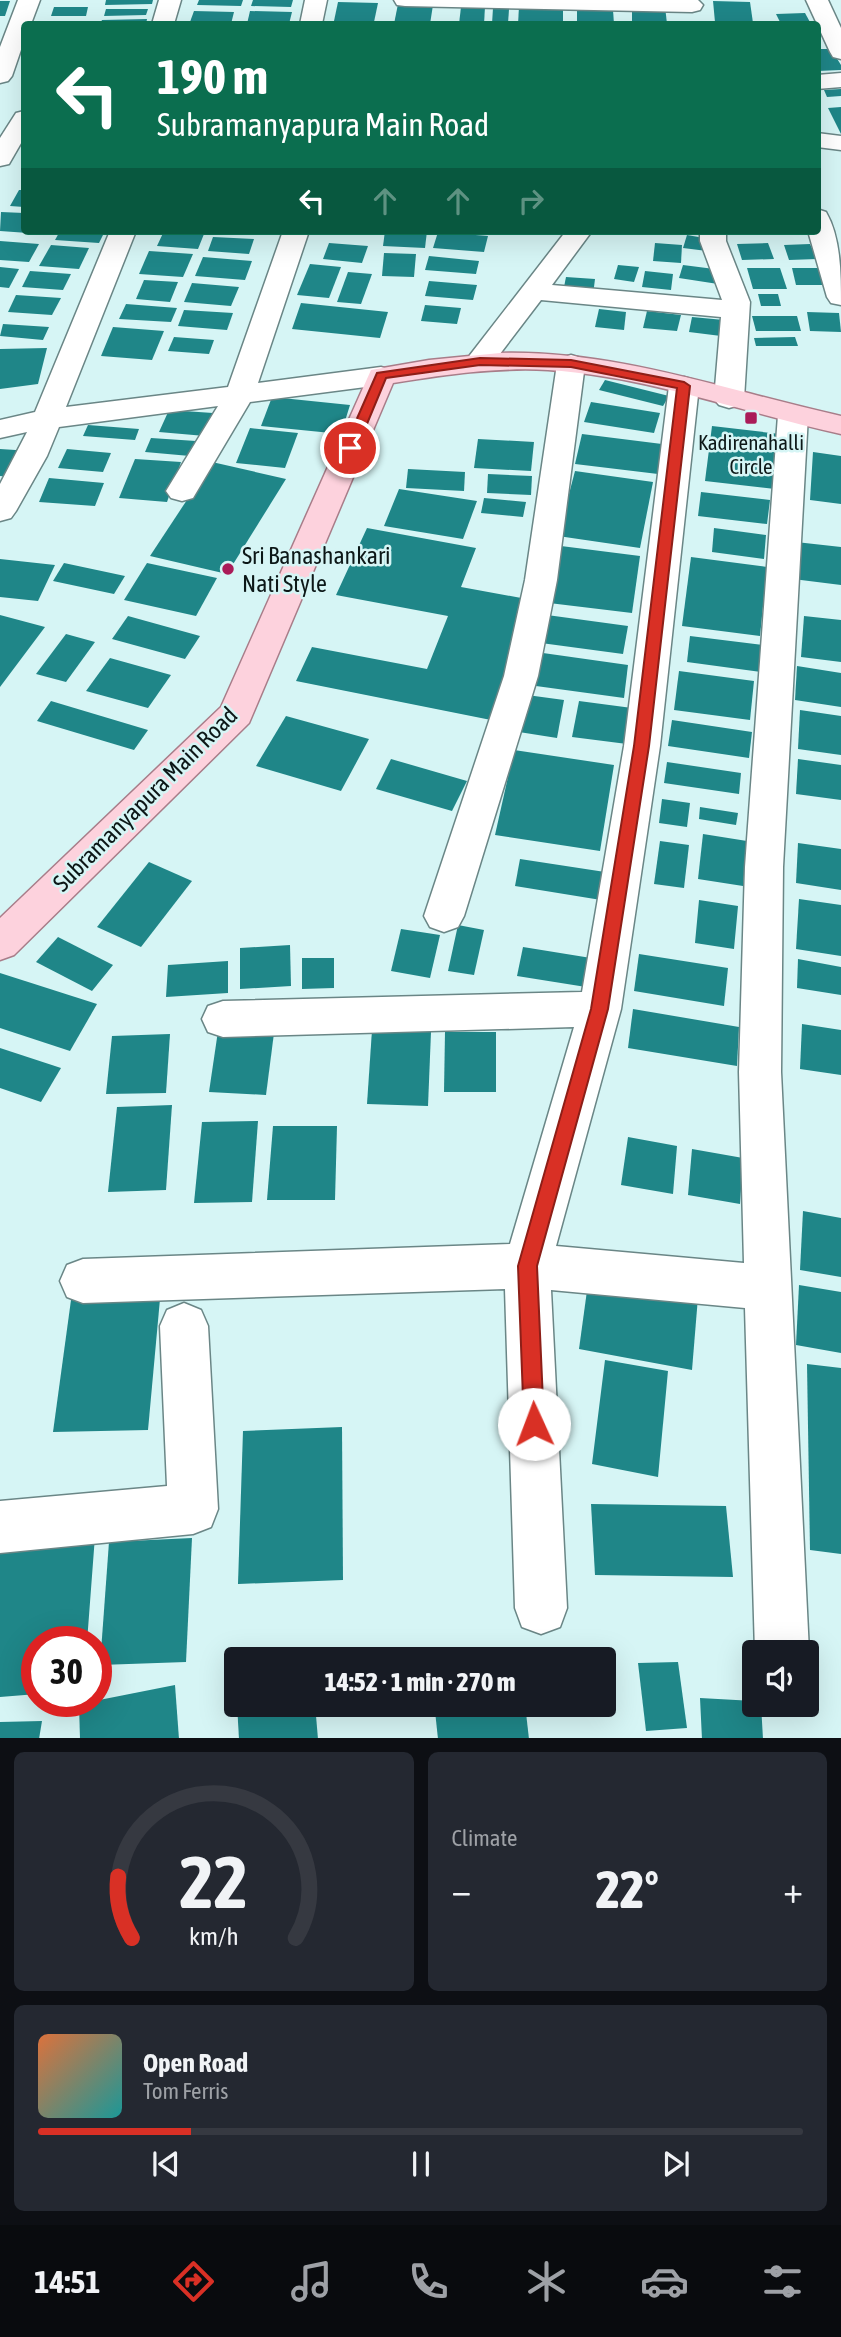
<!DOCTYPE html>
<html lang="en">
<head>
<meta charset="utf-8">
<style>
	:root { --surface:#171b24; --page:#242831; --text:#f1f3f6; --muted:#9ea1a6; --line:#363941; --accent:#d93025 }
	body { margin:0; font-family:"Asap Condensed",sans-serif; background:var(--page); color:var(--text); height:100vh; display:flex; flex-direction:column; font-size:26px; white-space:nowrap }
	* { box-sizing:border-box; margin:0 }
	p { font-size:23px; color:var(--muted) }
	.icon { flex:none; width:38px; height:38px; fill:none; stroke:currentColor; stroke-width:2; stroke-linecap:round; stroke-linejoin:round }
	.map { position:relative; height:1738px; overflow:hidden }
	.details { display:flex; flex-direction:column; gap:14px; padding:14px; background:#0d0f14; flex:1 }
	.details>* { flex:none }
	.guide { position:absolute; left:21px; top:21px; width:800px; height:214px; border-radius:7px; box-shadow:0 7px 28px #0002; background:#0b6e4f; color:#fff; overflow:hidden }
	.fabs { position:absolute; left:742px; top:1640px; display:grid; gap:14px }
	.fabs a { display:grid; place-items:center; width:77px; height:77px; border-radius:7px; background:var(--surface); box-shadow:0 7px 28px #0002; font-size:35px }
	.speed { position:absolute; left:21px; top:1626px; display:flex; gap:14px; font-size:35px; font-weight:700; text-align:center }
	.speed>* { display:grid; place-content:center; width:91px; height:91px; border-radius:50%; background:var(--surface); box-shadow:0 7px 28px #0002; line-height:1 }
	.speed .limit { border:10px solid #d22; background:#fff; color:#111 }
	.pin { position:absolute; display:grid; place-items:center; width:60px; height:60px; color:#fff; margin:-30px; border:4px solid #fff; border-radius:50%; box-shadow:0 2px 7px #0007 }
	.me { position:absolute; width:77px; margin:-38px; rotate:358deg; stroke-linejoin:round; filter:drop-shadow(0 0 5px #0008) }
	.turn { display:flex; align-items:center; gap:24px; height:147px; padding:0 21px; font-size:32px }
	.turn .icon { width:91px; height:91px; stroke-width:2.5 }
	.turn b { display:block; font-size:49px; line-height:60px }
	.lanes { display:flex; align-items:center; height:66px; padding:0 21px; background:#0003; justify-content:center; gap:35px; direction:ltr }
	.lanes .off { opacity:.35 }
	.big { font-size:52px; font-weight:800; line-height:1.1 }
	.details .card { flex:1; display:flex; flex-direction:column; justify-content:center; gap:10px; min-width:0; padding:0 24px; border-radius:10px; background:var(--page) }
	.details .dial { align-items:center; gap:0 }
	.dial svg { height:182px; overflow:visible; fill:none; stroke:var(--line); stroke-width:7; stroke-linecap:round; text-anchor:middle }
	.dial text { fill:var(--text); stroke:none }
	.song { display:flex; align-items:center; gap:21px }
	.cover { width:84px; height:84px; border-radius:10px; background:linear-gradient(135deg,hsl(20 70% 55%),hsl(180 70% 35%)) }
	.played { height:7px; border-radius:4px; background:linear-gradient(90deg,var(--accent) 20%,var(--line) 20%) }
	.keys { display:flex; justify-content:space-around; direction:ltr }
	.heat { display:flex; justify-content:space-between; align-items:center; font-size:38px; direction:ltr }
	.details .tiles { flex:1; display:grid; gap:14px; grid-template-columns:1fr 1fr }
	.card:last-child { grid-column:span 2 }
	.trip { position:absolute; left:224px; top:1647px; width:392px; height:70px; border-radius:7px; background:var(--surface); box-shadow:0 7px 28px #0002; font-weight:800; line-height:70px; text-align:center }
	.menu { display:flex; height:112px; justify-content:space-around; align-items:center; background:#090b0e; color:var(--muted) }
	.menu .icon { width:49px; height:49px }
	.menu .active { color:var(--accent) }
	.menu b { font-size:32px; color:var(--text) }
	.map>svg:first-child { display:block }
</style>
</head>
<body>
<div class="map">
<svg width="841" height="1739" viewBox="0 0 841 1739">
	<rect width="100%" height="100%" fill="#d6f5f5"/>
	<!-- building -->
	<g fill="#1f8688">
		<path d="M106,0H153L152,4L105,5Z"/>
		<path d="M199,0H243L241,6L197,5Z"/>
		<path d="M253,0H293L291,7L251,6Z"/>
		<path d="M0,1H10L5,16H0Z"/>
		<path d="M713,1L750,2L753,23L715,22Z"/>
		<path d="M338,2L378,3L374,22L334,21Z"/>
		<path d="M398,4L433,5L430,24H394Z"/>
		<path d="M632,5L665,6L667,24H632Z"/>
		<path d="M54,7H88L86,16H51Z"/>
		<path d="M461,7H485L484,24H459Z"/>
		<path d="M519,7L563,8V24H518Z"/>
		<path d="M493,8L509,9L508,24H492Z"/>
		<path d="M106,9H148L146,15L104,16Z"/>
		<path d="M577,9L613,10L614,24H577Z"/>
		<path d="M194,11L234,12L231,24L190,22Z"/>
		<path d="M250,11L292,12L289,24H247Z"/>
		<path d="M805,13L811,24H781L776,14Z"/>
		<path d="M147,19L146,24H100L102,20Z"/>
		<path d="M817,49H831L841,65V70L817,71Z"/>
		<path d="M841,89V96L827,97L824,90Z"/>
		<path d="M841,107V134L828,108Z"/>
		<path d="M19,190H24V207L10,206Z"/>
		<path d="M1,212L24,213V231H44L42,234L0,231Z"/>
		<path d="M60,231H105L99,243L55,240Z"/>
		<path d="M164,231H165L204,234L198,249L157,246Z"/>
		<path d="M385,231H427L425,248L383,246Z"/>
		<path d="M438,232L488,236L484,252L433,248Z"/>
		<path d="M687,235L710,239L707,251L683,248Z"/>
		<path d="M213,237L254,239L249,254L208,251Z"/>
		<path d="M0,241L39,244L29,262L0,260Z"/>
		<path d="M329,243L368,246L362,263L323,259Z"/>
		<path d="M655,243L682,245L681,263L653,261Z"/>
		<path d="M768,243L774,259L742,260L737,244Z"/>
		<path d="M810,244L817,259L789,260L784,245Z"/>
		<path d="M51,245L89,248L79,269L39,266Z"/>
		<path d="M149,251L193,254L183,277L139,274Z"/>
		<path d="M384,253L416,254L414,277L382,276Z"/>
		<path d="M429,256L479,261L476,274L425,270Z"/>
		<path d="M203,257L252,261L245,280L195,276Z"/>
		<path d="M310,264L341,267L329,298L297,295Z"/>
		<path d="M618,265L639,267L634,282L614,279Z"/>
		<path d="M683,265L722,270L718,284L679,278Z"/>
		<path d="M0,267L19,269L9,288L0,287Z"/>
		<path d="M747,268H780L787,289H753Z"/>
		<path d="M792,268H827L832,285H796Z"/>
		<path d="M30,271L71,274L63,290L22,287Z"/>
		<path d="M645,271L673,274L671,290L642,287Z"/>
		<path d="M348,272L372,274L361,304L337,302Z"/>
		<path d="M566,277L595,279L593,295L563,292Z"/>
		<path d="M144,280L178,282L170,302L136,299Z"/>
		<path d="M429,281L477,285L473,300L425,296Z"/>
		<path d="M192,283L239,287L231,306L184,302Z"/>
		<path d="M758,294H778L781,306H761Z"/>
		<path d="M16,295L61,298L52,315L8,312Z"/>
		<path d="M301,303L388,312L380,338L292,329Z"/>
		<path d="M126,304L177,308L171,322L119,319Z"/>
		<path d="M425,305L461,308L457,324L421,321Z"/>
		<path d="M599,309L626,312L624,330L595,327Z"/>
		<path d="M184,310L233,313L227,330L178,326Z"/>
		<path d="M647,311L681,315L677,331L643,328Z"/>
		<path d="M807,312L839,313L841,332L810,331Z"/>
		<path d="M752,316H797L801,331H756Z"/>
		<path d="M692,317L724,320L721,336L689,332Z"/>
		<path d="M3,324L49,327L43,340L0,336Z"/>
		<path d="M113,327L164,331L152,360L101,356Z"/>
		<path d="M174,337L214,340L209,354L168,351Z"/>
		<path d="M795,337L798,346H756L754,338Z"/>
		<path d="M47,348L38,384L0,389V349Z"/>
		<path d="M605,380L669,396L663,406L599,390Z"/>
		<path d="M272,397L350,405L341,434L261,426Z"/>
		<path d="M591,402L660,413L654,433L584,422Z"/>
		<path d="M169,410L213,413L205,436L159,432Z"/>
		<path d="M88,425L139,429L135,440L83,436Z"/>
		<path d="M712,426L780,434L775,489L705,481Z"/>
		<path d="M250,428L298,433L285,468L236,463Z"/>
		<path d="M582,434L662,444L658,474L575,464Z"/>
		<path d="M151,438L196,441L190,456L145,452Z"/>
		<path d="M478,439L534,442L531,471L474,468Z"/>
		<path d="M0,449L31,451L19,478L0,476Z"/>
		<path d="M67,449L111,453L103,472L58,468Z"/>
		<path d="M813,452L841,456V504L810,500Z"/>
		<path d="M135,459L181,462L167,502L119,498Z"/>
		<path d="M212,462L286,479L227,574L150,556Z"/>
		<path d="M408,469L465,472L464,491L406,488Z"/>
		<path d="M575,471L653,482L640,548L558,536Z"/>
		<path d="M488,474L532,476L531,495L487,493Z"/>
		<path d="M49,478L104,483L95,506L39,502Z"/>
		<path d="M399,489L477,501L463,539L384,526Z"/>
		<path d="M701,492L770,500L767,524L698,516Z"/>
		<path d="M484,498L526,502L523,517L481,513Z"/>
		<path d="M367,528L476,548L461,587L532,600L491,720L296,681L312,647L427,669L448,616L336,595Z"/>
		<path d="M714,528L766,535L764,559L712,552Z"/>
		<path d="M796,542L841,547V585L793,579Z"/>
		<path d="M561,546L640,556L632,613L549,603Z"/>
		<path d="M691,557L767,567L760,636L682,626Z"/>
		<path d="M0,559L55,565L38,601L0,597Z"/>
		<path d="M64,563L125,576L114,594L53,581Z"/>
		<path d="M147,563L217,578L196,616L124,600Z"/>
		<path d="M0,615L45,627L0,687Z"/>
		<path d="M547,615L628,626L623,654L541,643Z"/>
		<path d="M128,616L200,636L185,659L112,639Z"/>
		<path d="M804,616L841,620V662L801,657Z"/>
		<path d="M66,634L95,642L66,682L36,674Z"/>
		<path d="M690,636L763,645L761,672L687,662Z"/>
		<path d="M543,653L628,665L624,698L536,686Z"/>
		<path d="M110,658L171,675L148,708L86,691Z"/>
		<path d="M797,666L841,673V707L795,700Z"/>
		<path d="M679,671L754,681L750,720L674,710Z"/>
		<path d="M527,695L564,700L557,738L519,732Z"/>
		<path d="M51,701L148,730L134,750L37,721Z"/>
		<path d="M579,701L632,708L627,744L572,737Z"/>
		<path d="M800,710L841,716V755L798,749Z"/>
		<path d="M286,716L369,739L341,791L256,766Z"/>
		<path d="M672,720L752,732L749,758L668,746Z"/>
		<path d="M514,750L614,765L600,851L495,835Z"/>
		<path d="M391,759L467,781L452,811L376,789Z"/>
		<path d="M798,759L841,765V800L796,794Z"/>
		<path d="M667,762L741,773L739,794L664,783Z"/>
		<path d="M662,799L690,803L687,827L659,823Z"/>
		<path d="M700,807L738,813L736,825L699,819Z"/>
		<path d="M703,834L747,841L743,886L698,879Z"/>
		<path d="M660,841L689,845L684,888L654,884Z"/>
		<path d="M798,843L841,849V890L796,883Z"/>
		<path d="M520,859L605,872L601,900L515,886Z"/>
		<path d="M149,862L192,881L141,947L97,927Z"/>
		<path d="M799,899L841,905V956L796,949Z"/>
		<path d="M699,900L738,906L734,949L695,943Z"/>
		<path d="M458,925L484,930L474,975L448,971Z"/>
		<path d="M401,929L440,935L430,978L391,971Z"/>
		<path d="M58,937L113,965L92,991L36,962Z"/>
		<path d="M290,945L291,986L240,989V948Z"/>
		<path d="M523,947L591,958L586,987L517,976Z"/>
		<path d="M639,954L728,968L724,1006L634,991Z"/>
		<path d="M302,958H334V988L302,989Z"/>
		<path d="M798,959L841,967V995L797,988Z"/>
		<path d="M228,961V993L166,997L168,965Z"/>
		<path d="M0,973L97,1004L70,1051L0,1028Z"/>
		<path d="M633,1009L739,1027L737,1066L628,1048Z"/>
		<path d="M802,1024L841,1030V1075L800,1069Z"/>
		<path d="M372,1030L431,1032L428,1106L367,1104Z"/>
		<path d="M218,1031L274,1033L266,1095L209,1092Z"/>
		<path d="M445,1032H496V1092H444Z"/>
		<path d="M170,1034L166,1093L106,1094L112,1036Z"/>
		<path d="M0,1048L61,1068L41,1102L0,1088Z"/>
		<path d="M172,1105L166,1190L108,1192L117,1107Z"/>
		<path d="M258,1121L252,1202L194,1203L202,1122Z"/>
		<path d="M273,1126H337L335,1200H267Z"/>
		<path d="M628,1137L677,1146L673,1194L621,1185Z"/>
		<path d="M692,1149L743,1158L740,1204L688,1195Z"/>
		<path d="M803,1211L841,1218V1277L800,1270Z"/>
		<path d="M589,1276L698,1297L692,1370L579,1349Z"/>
		<path d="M799,1285L841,1292V1353L796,1345Z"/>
		<path d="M160,1299L148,1430L53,1432L71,1300Z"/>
		<path d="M605,1360L668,1371L658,1477L592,1464Z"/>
		<path d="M807,1364L841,1368V1554L810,1550Z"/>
		<path d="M342,1427L343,1580L238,1584L243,1431Z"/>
		<path d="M591,1504L726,1506L733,1577L595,1575Z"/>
		<path d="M95,1536L87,1642H37V1694L0,1697V1542Z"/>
		<path d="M192,1538L186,1662L100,1665L109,1542Z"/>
		<path d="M678,1662L687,1728L646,1731L638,1663Z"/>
		<path d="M175,1685L179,1739H80L79,1704Z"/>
		<path d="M700,1698L754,1701V1704H761L763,1739H702Z"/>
		<path d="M237,1704H315L318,1739H239Z"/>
		<path d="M498,1704H525L529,1739H438L435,1711Z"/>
		<path d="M42,1721L39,1739H0V1722Z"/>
	</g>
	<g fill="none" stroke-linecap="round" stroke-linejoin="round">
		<!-- minor casing -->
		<g stroke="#6a8686" stroke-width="3">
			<g id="minor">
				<path d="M18,0H40L31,24H24V41L12,76L8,81L0,83V47Z"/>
				<path d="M159,0H181L174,24H152Z"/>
				<path d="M305,0H327L322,24H300Z"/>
				<path d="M394,0H698L703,5L700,10L692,12L405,6L397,5Z"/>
				<path d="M806,0H828L841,28V59L833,57L830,52Z"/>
				<path d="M841,73V87L817,89V75Z"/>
				<path d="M24,111V138L9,164L0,166V138L16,113Z"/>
				<path d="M817,133L841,136V150L817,147Z"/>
				<path d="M817,209L826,212C841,238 841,274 841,305L831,303L827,297L808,231H817Z"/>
				<path d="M110,231H136L66,407L228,387L283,231H309L258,383L381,367L391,370L395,376L391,382L381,385L250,402L193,498L182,501L171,498L166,491L218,406L59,427L47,456L16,511L11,518L0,521V484L27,432L0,438V420L35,412Z"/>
				<path d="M566,231H592L552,285L722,300L700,241V231H726V241L750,302L744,399L739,405L729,408L719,405L714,399L721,317L541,300L490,367L480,370L470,367L466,361L470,355Z"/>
				<path d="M571,355L581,358L585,364L557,580L538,676L464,916L458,927L444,932L430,927L424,916L504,676L525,580L557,364L561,358Z"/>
				<path d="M684,377L694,380L699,386L660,746L621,1009L556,1246L744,1263L739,1072L745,867L778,415L783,409L793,406L803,409L808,415L783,867L781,1072L809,1652L807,1657V1652H755L745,1308L551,1290L567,1608L560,1627L541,1634L522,1627L515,1608L505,1289L83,1303L67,1297L60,1281L67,1265L83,1259L510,1244L574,1027L223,1037L208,1032L202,1019L208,1006L223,1001L582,992L624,746L669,386L674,380Z"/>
				<path d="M184,1303L201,1310L208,1326L218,1509L211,1527L193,1534L0,1553V1501L167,1486L160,1326L167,1310Z"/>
			</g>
		</g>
		<!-- major casing -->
		<g stroke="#a87d89" stroke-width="3">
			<path id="major" d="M500,353C617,350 728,391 841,416V434C744,413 647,376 548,370C496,367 444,375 393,383L249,723L14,955L0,960V918L221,707L371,370L429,360Z"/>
		</g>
		<!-- minor -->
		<use href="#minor" fill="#fff" fill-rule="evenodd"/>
		<!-- major -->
		<use href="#major" fill="#fdd2dd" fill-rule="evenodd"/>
	</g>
	<!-- route -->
	<path fill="#d93025" stroke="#8d1f18" stroke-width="2" d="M480,358L571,360L684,382L690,386L649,746L608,1009L537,1266L544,1424L541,1431L534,1434L527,1431L524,1424L518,1266L591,1009L634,746L677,388L571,367L480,365L386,378L357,448L355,451H346L344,448L377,373Z"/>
	<!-- markers -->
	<g fill="#aa1b58" stroke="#d6f5f5" stroke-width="2.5">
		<rect x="744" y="411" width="14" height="14" rx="3.5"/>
		<circle cx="228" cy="569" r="7"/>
	</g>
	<g text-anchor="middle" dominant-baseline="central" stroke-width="5" stroke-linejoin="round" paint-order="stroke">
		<!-- far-poi labels -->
		<g font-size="21" fill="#0c1717" stroke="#d6f5f5">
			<text x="751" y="442">Kadirenahalli<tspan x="751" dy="24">Circle</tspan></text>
		</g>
		<!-- poi labels -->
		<g font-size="24" fill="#0c1717" stroke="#d6f5f5" text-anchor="start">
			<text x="242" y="555">Sri Banashankari<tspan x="242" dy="28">Nati Style</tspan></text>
		</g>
		<!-- street labels -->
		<g font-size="24" fill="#0c1717" stroke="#d6f5f5">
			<text transform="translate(145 799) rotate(-45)">Subramanyapura Main Road</text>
		</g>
	</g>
</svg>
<div class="fabs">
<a><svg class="icon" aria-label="sound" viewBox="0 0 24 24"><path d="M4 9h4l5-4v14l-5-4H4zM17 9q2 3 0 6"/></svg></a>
</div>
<div class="speed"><div class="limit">30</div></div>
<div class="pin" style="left:350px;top:448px;background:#d93025"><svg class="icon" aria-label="arrive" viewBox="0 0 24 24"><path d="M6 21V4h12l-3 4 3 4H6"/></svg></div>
<svg class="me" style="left:534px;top:1424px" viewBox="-20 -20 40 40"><circle r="19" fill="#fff"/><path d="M0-13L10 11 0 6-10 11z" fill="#d93025"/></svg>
<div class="trip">14:52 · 1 min · 270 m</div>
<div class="guide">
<div class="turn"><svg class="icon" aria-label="left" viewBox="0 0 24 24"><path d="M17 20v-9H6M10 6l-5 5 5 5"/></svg><div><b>190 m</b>Subramanyapura Main Road</div></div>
<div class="lanes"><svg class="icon" aria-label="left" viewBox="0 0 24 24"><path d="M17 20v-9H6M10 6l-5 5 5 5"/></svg><svg class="icon off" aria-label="ahead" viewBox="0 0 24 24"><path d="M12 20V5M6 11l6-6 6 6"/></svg><svg class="icon off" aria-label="ahead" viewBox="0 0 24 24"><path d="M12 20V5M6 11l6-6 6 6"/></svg><svg class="icon off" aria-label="right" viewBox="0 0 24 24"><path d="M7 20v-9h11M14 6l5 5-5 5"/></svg></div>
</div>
</div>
<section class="details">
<div class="tiles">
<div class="card dial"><svg viewBox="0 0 100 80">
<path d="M14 69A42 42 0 1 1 86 69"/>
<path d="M14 69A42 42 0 0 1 8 42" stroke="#d93025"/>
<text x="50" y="56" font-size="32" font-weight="700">22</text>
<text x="50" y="72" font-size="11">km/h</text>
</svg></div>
<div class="card"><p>Climate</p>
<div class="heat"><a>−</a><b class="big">22°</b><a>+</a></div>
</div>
<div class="card">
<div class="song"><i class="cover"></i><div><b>Open Road</b><p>Tom Ferris</p></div></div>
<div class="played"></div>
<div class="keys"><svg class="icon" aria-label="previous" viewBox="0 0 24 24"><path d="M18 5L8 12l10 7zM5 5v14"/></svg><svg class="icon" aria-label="pause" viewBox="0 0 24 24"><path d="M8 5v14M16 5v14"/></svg><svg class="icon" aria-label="next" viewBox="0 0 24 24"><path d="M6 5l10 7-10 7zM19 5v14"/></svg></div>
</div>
</div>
</section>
<nav class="menu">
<b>14:51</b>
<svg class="icon active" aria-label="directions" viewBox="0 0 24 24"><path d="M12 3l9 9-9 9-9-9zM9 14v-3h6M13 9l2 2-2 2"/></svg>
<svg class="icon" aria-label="music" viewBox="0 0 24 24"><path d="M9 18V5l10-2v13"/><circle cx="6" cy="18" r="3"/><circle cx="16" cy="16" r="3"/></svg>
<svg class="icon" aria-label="phone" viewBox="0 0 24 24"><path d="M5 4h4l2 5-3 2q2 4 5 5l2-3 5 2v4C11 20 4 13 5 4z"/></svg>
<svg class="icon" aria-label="climate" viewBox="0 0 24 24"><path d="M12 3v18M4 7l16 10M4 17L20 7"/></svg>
<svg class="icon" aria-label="car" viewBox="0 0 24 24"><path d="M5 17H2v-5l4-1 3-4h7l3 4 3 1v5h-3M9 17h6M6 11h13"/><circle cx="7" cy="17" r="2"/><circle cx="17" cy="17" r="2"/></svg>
<svg class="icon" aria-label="filters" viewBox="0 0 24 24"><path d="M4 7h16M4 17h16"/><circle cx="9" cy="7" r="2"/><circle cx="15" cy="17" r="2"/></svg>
</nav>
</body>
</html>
